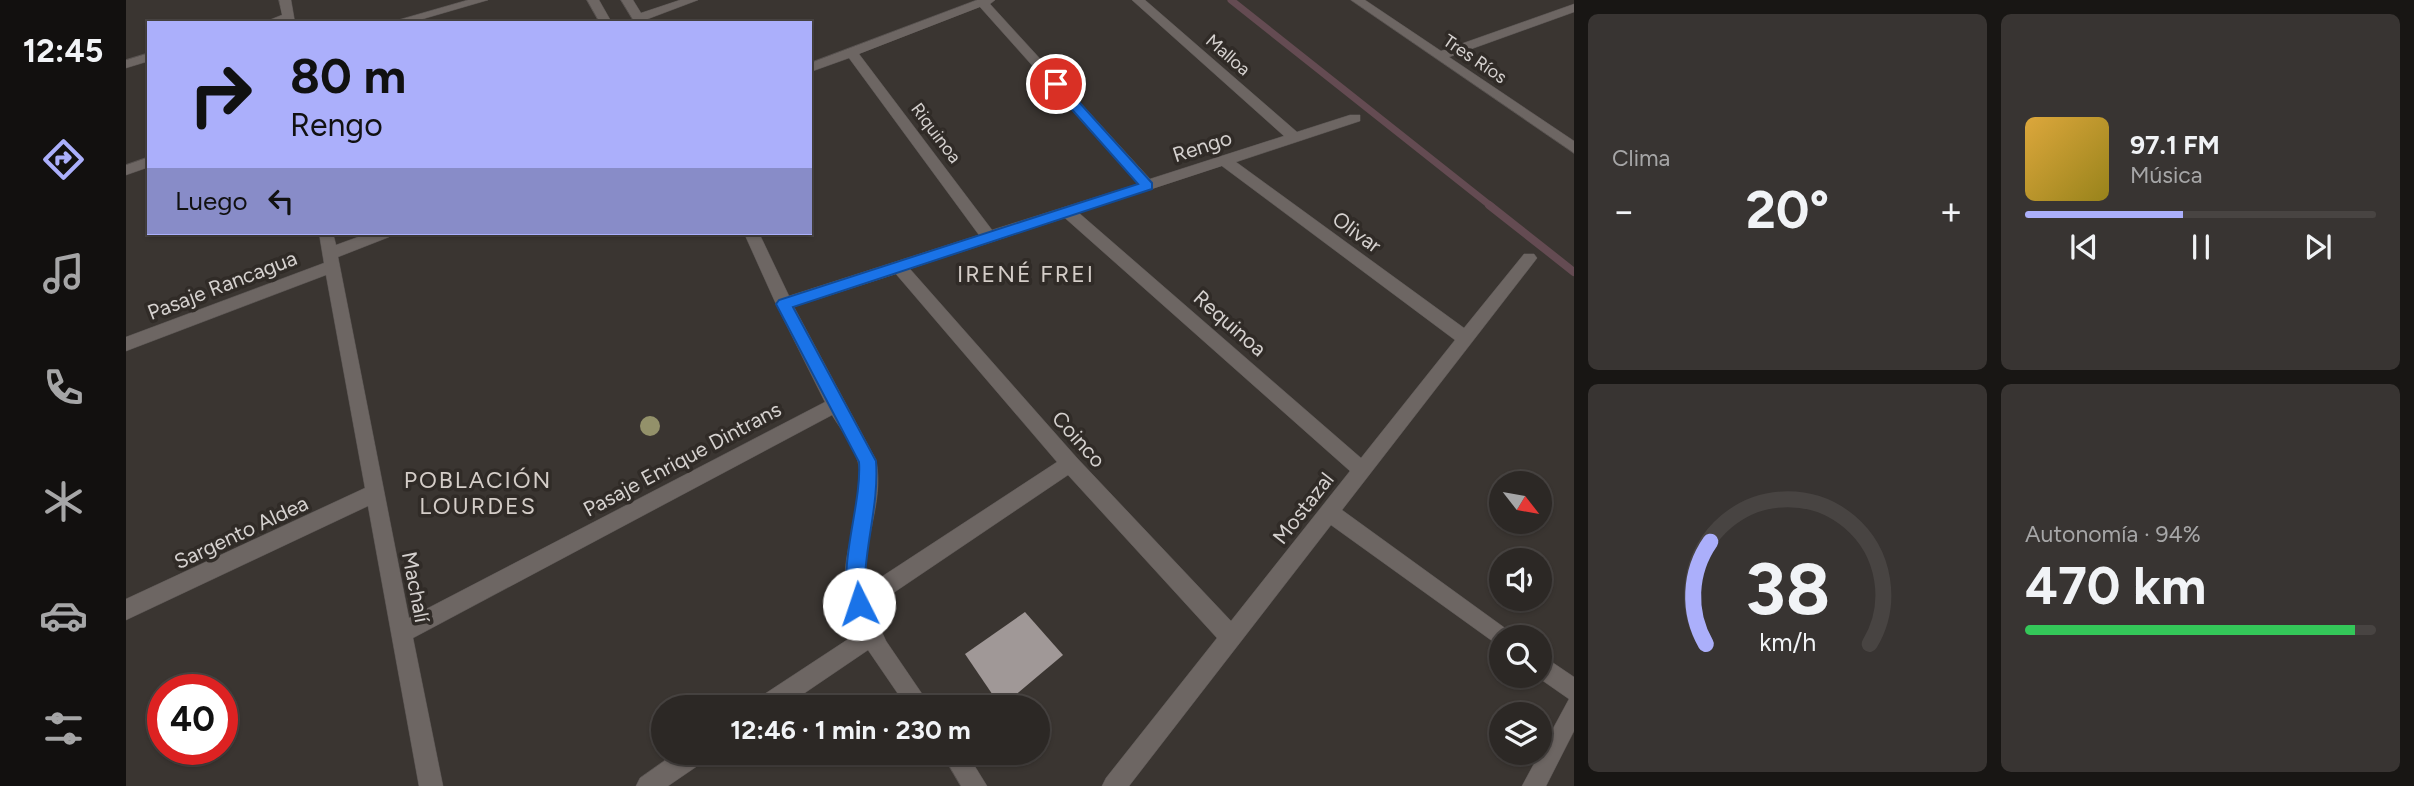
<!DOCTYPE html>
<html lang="es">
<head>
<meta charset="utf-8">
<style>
	:root { --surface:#2c2825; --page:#383432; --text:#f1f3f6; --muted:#a6a6a7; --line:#484442; --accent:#abaffb }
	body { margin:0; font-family:Figtree,sans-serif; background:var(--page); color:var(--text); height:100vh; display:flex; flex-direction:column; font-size:26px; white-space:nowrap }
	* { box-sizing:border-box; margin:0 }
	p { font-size:23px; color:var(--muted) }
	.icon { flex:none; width:38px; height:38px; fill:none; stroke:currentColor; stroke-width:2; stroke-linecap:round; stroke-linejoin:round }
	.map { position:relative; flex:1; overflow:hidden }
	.side { display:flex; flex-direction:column; gap:14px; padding:14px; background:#181614; width:840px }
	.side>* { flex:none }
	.hud { position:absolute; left:21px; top:21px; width:665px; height:214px; border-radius:0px; box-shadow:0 2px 5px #0004,0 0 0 2px var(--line); background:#abaffb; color:#111; overflow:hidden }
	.needle { width:46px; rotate:121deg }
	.fabs { position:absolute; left:1363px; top:471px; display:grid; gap:14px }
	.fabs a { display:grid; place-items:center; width:63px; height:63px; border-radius:50%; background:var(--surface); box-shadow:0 2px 5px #0004,0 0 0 2px var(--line); font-size:35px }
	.speed { position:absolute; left:21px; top:674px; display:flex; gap:14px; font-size:35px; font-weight:700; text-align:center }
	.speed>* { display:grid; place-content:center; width:91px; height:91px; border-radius:50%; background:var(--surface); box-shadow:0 2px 5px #0004,0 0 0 2px var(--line); line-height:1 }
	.speed .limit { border:10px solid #d22; background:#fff; color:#111 }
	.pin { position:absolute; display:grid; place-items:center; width:60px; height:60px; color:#fff; margin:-30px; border:4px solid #fff; border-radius:50%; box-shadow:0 2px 7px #0007 }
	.me { position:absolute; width:77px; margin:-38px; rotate:356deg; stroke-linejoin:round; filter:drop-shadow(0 0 5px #0008) }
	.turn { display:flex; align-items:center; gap:24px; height:147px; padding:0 28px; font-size:32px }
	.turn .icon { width:91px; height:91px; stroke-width:2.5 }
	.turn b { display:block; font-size:49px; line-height:60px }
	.then { display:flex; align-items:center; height:66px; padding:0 28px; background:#0003; gap:14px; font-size:26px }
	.big { font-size:52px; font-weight:700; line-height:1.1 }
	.side .card { flex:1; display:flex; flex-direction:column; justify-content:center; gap:10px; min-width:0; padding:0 24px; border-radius:10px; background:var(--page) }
	.side .dial { align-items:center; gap:0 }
	.dial svg { height:182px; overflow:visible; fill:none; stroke:var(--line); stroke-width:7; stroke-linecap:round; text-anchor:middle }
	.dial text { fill:var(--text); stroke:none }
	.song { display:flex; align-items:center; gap:21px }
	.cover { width:84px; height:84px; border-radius:10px; background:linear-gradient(135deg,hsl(40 70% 55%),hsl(50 70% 35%)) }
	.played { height:7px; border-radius:4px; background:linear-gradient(90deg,var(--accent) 45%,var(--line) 45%) }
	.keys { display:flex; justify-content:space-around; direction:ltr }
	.heat { display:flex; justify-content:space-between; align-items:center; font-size:38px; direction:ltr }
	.charge { height:10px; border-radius:5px; background:linear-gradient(90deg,#34c759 94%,var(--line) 0) }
	.side .tiles { flex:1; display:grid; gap:14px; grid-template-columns:repeat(2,1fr) }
	.trip { position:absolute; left:525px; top:695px; width:399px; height:70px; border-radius:35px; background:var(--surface); box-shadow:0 2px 5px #0004,0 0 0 2px var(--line); font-weight:700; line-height:70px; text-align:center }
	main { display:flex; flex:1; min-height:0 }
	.tabs { display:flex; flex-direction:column; width:126px; justify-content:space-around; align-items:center; background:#12100f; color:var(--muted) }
	.tabs .icon { width:49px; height:49px }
	.tabs .current { color:var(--accent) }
	.tabs b { font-size:32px; color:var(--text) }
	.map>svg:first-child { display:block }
</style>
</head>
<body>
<main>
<nav class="tabs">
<b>12:45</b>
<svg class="icon current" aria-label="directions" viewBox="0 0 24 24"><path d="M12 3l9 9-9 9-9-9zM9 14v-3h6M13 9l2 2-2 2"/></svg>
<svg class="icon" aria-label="music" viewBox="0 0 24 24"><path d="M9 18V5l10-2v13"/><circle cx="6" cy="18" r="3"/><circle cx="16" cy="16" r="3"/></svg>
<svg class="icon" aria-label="phone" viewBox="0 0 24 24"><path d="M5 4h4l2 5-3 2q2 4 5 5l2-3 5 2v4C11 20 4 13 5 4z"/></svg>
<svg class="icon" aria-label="climate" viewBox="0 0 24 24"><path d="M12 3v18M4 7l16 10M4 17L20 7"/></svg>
<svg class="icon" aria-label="car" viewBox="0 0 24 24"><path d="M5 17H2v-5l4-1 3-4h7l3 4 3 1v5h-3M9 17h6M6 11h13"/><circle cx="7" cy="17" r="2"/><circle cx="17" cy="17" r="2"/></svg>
<svg class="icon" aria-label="filters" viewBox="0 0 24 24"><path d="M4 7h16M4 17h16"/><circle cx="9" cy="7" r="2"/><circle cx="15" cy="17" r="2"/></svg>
</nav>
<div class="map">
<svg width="1448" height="786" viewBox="0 0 1448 786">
	<rect width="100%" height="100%" fill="#3a3531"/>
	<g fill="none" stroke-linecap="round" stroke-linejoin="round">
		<!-- stream-far1 -->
		<path stroke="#644b52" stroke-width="7" d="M1105,0L1366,207"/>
		<!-- stream -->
		<path stroke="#644b52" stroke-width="8" d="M1363,205L1448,272"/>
	</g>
	<!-- building -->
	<path fill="#a09897" d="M899,612L937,655L875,707L839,654Z"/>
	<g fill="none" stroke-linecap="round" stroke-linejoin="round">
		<!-- minor casing -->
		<g stroke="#575250" stroke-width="1">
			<g id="minor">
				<path d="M153,0H165L169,23H136L156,15Z"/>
				<path d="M342,0H362L283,23H262Z"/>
				<path d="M461,0H473L486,23H474Z"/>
				<path d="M495,0H507L515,13L554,0H572L519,20L521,23H509Z"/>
				<path d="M851,0H869L864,4L1024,179L1158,136L1006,0H1019L1171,132L1224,115H1234V121L1110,162L1338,328L1398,254H1408L1411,258L1408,262L1216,510L1383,631L1386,637H1376V648L1205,525L1003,786H976L980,778L1091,638L942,475L745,608L760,641L805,707H781L742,650L658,707H628L631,699L733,632C726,615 719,598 719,580C718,541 742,501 732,462C728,445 715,430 706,415L287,638L317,786H293L242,506L0,620V599L239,488L200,275L0,351V337L198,263L193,233H207L210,245L243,233H266L263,237L212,257L283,618L699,402L650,304L618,233H633L663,296L853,235L723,58L684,72V63ZM854,7L1012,184L866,230L733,54ZM1096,166L1329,340L1235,458L953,213ZM939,218L1224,471L1105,621L951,458L784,269ZM770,274L931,462L740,587C734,545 759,504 750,460L668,307Z"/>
				<path d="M1225,0H1239L1315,51L1448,4V12L1323,57L1448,141V153Z"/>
				<path d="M23,53V61L0,68V60Z"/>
				<path d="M23,157V167L0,175V165Z"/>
				<path d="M1414,654L1448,677V731L1420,786H1396L1443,699L1410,676H1414Z"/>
				<path d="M551,752H583L580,760L542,786H510L514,778Z"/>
				<path d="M815,752H840L861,786H835Z"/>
			</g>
		</g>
		<!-- minor -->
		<use href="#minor" fill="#6d6663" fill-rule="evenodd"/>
	</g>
	<!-- trees -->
	<circle fill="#93916a" cx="524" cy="426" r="10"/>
	<!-- route -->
	<path fill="#1a73e8" stroke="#114b97" stroke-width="2" d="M930,80L934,81L1026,183V189L667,307L750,461C753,500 741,538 739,577C738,589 744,599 740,610L733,613L726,610C709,570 736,507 733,462L650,304L653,300L1012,184L926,87V81Z"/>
	<g text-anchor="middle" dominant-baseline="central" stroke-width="7" stroke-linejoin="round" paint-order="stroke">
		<!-- far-street labels -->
		<g font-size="18" fill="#d5d1cf" stroke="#302b27">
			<text transform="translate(1102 55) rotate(41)">Malloa</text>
			<text transform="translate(1349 59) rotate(34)">Tres Ríos</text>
			<text transform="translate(810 133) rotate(53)">Riquinoa</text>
		</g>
		<!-- street labels -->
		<g font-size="21" fill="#d5d1cf" stroke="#302b27">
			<text transform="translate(1076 146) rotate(-18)">Rengo</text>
			<text transform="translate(1231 232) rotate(36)">Olivar</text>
			<text transform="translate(96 285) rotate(-21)">Pasaje Rancagua</text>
			<text transform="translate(1104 323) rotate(41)">Requinoa</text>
			<text transform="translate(953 439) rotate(48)">Coinco</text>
			<text transform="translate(556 459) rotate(-28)">Pasaje Enrique Dintrans</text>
			<text transform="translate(1177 508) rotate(-52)">Mostazal</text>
			<text transform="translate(115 532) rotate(-25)">Sargento Aldea</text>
			<text transform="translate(290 587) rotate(79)">Machalí</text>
		</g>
		<!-- neighbourhood labels -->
		<g font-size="23" letter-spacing="2" fill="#d4cdc8" stroke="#302b27">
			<text x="900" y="274">IRENÉ FREI</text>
			<text x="352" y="480">POBLACIÓN<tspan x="352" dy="26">LOURDES</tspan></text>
		</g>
	</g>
</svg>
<div class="fabs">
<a><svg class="needle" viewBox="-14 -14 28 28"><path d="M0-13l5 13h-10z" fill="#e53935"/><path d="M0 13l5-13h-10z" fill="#a6a6a7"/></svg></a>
<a><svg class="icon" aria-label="sound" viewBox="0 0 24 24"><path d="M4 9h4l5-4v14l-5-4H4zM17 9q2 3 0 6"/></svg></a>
<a><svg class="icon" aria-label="search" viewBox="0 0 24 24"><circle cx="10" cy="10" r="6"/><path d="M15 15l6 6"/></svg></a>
<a><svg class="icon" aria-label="layers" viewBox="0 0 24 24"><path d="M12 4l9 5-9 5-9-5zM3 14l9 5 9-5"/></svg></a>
</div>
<div class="speed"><div class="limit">40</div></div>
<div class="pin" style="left:930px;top:84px;background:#d93025"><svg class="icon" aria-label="arrive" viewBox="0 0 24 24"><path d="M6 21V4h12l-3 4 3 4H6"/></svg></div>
<svg class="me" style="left:733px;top:604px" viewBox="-20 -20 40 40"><circle r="19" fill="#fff"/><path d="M0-13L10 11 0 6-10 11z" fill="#1a73e8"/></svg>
<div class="trip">12:46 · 1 min · 230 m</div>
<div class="hud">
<div class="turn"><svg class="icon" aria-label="right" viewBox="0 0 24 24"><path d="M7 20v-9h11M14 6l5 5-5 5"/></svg><div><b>80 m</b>Rengo</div></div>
<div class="then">Luego<svg class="icon" aria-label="left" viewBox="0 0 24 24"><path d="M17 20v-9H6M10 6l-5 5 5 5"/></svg></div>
</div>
</div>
<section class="side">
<div class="tiles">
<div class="card"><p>Clima</p>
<div class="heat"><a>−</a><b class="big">20°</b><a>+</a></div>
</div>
<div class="card">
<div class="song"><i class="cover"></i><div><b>97.1 FM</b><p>Música</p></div></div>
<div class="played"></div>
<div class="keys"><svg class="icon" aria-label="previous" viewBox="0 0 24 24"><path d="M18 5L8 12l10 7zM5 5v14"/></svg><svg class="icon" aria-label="pause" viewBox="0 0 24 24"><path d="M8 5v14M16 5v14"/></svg><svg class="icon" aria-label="next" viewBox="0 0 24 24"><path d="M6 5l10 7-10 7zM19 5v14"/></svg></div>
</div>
<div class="card dial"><svg viewBox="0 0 100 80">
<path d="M14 69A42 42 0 1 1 86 69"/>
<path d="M14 69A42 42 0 0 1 16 24" stroke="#abaffb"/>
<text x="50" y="56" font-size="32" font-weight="700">38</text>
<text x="50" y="72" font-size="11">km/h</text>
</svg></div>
<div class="card"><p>Autonomía · 94%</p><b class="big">470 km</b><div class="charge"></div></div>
</div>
</section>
</main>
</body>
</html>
